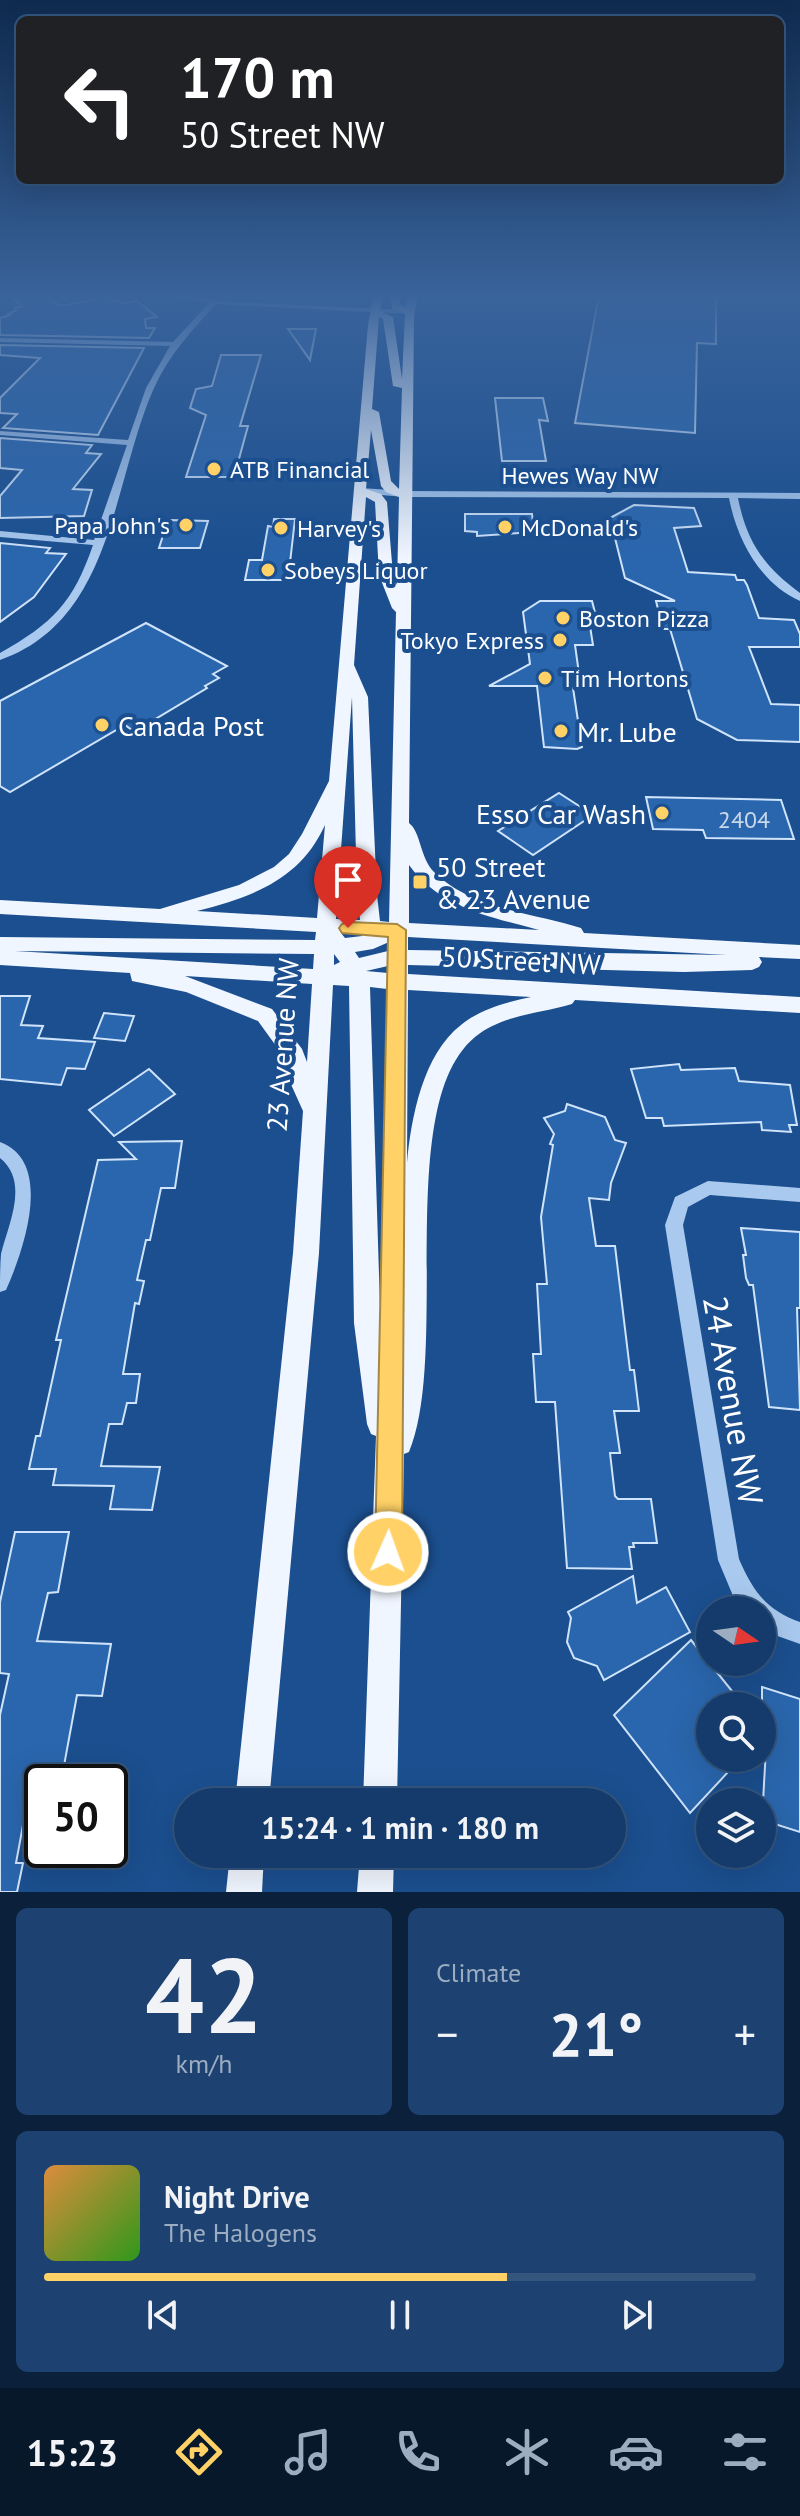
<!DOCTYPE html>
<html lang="en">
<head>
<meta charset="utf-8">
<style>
	:root { --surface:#143b6b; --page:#1d4271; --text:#f1f3f6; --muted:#9dadc1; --line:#33557e; --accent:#ffd166 }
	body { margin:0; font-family:"PT Sans",sans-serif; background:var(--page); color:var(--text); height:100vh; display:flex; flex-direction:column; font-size:30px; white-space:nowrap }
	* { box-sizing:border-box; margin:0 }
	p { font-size:26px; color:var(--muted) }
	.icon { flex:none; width:44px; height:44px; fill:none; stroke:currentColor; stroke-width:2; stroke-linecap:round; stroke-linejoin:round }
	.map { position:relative; height:1892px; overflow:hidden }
	.sheet { display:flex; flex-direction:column; gap:16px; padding:16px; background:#0b203b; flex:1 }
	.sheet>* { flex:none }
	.guide { position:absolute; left:16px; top:16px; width:768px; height:168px; border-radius:12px; box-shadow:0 8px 32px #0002,0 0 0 2px var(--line); background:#202124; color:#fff; overflow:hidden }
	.needle { width:52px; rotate:103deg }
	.fabs { position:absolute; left:696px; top:1596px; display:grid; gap:16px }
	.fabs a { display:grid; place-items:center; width:80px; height:80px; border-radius:50%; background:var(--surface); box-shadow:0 8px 32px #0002,0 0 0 2px var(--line); font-size:40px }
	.speed { position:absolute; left:24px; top:1764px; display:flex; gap:16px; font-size:40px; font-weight:700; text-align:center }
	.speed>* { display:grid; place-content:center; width:104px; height:104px; border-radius:50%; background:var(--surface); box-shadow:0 8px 32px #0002,0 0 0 2px var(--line); line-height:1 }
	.speed .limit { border:4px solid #111; border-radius:12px; background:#fff; color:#111 }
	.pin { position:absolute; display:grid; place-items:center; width:68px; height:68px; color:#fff; margin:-82px -34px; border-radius:50% 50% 50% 0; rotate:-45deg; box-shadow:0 0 8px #0007 }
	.pin .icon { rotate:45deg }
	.me { position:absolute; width:88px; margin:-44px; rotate:2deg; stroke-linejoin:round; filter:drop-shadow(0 0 6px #0008) }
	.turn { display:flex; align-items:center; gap:28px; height:168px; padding:0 32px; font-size:36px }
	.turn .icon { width:104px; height:104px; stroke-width:2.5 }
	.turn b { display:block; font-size:56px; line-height:68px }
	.big { font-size:60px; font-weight:700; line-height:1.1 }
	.sheet .tile { flex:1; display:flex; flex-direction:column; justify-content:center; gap:12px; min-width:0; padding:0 28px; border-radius:12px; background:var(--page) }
	.sheet .dial { align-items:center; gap:0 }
	.dial b { font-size:104px; line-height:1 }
	.song { display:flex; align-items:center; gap:24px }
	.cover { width:96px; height:96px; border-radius:12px; background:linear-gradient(135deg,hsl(30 70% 55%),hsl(110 70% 35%)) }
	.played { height:8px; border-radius:4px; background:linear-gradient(90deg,var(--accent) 65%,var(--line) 65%) }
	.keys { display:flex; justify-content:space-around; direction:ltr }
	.heat { display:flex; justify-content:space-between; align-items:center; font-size:44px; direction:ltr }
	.sheet .tiles { flex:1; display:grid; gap:16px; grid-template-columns:1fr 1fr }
	.tile:last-child { grid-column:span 2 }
	.trip { position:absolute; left:174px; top:1788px; width:452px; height:80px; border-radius:40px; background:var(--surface); box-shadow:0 8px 32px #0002,0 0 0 2px var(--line); font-weight:700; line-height:80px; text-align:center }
	.dock { display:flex; height:128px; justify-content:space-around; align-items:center; background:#08182b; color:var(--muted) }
	.dock .icon { width:56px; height:56px }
	.dock .current { color:var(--accent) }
	.dock b { font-size:36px; color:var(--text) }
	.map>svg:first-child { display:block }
</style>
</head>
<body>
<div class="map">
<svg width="800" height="1892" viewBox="0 0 800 1892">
	<rect width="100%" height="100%" fill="#1b4f8f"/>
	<!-- building -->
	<g fill="#2a66ad" stroke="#cfe3fa" stroke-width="2">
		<path d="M5,293H43L60,306L105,298L125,303L137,301L157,317L145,319L146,328H155L149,338L0,335V318L10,315L8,314L17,310L15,308L22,306Z"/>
		<path d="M605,293H716V344L697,343L695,433L575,423L599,295Z"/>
		<path d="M288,329H316L310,360Z"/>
		<path d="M0,345L144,348L98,435L3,428L17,414L0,413V398L40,358L0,355Z"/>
		<path d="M221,355H261L240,426H248L234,477H186L206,415L190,408L196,389L212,386Z"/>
		<path d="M495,398H543L548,421L539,420L546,461H502Z"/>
		<path d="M0,438L92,445L86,453L101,454L73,489L92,490L84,516L0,518V496L22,470L0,468Z"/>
		<path d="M634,505L694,508L701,526L674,528L688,572L735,575L737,580H744L747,585L759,618L794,620L800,634V647H749L771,704L800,705V742L737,740L697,719L670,629H663L656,601H675L625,578L610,518Z"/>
		<path d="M465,514H532L534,532L477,536V532L465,531Z"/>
		<path d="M274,519H295L288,580H245L249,560H262L268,526L273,527Z"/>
		<path d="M168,520L208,521L200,548H159Z"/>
		<path d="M0,543L50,548L46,553L66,554L34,597L0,622Z"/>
		<path d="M540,601H592L597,620H589L593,645H575L581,688H573L582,747L577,749L544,747L537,686H489L530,664L523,612Z"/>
		<path d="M146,623L227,666L213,674L219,678L205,686L207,688L152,721L132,730L125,725L10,792L0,786V701Z"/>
		<path d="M559,793L593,815L533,855L498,831Z"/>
		<path d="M646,797L781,800L794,839L706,838L703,830L653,829Z"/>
		<path d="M0,996H30L21,1025L43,1026L38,1038L95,1042L85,1069L67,1068L61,1085L0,1079Z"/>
		<path d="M104,1013L134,1016L125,1041L94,1038Z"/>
		<path d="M679,1064L681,1070L735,1068L739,1081L790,1085L797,1125H789L791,1132L762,1130L761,1122L664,1126L662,1118H646L631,1069Z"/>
		<path d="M149,1069L175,1094L114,1136L89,1110Z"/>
		<path d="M567,1104L605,1117L615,1140L626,1143L611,1183L609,1200L589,1198L596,1246H615L630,1370H634L639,1411H614L620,1453H610L615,1496L618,1499H651L657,1543H633L634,1547H629L632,1569L567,1568L555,1402H536L533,1354H541L537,1284H547L541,1217L553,1145L550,1144L554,1134L544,1118L565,1111Z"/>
		<path d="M182,1141L175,1188H161L150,1240H146L137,1280L144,1281L139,1304L135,1303L123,1374H140L136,1403H127L122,1424H109L101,1466L160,1467L152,1510L110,1509L114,1486L53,1485L56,1469H29L36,1436H40L61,1340H56L98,1160L136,1159L119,1142Z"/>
		<path d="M741,1228L800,1232V1308H797L800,1410L769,1407L753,1285H749L746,1278L743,1255H746Z"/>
		<path d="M15,1532H69L58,1592L48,1593L37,1641L111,1644L102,1696L77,1695L61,1782H31L16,1863H23L17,1892H0V1715L9,1674L0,1673V1602Z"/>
		<path d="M633,1576L637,1603L666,1587L690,1632L604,1680L597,1666L574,1658L567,1642L571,1618L568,1612Z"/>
		<path d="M691,1640L736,1696L726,1706H710V1723L699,1733L710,1747V1758H719L729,1771L690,1813L614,1715Z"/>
		<path d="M762,1687L800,1699V1832L762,1820L767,1730L762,1736Z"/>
	</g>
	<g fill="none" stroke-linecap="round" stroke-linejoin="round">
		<!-- minor -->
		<g fill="#a9c9ee" fill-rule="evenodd">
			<path d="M154,293H172L229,302L410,310L413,312L410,314L216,304C192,330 169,355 154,388C112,482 114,620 0,660V653C53,623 73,603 93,545L0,537V531L94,540L127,445L0,435V431L128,440L146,388L170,346L0,342V338L173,342L209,303Z"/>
			<path d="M361,488L405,491L800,493V499L738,498C747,543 764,566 800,593V601C760,583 737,540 729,498L405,497L358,493L357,491Z"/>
			<path d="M0,1142C55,1162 23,1252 6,1290L0,1292C0,1280 0,1266 1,1254C8,1225 30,1182 0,1158Z"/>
			<path d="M708,1181L800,1188V1202L710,1195L688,1207L683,1225L739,1559C753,1591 766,1610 800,1622V1644L772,1634L762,1626V1610H743L736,1603L718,1560L665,1225L675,1197Z"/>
		</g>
		<!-- major -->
		<g fill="#f0f6ff" fill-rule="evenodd">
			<path d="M374,293H384L380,311L393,317L402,379L405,313L392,309L390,293H400V305L406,307L408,293H418L414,317L409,823C421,832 420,858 434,872C471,909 533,913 581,928L584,933L800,945V959L759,957L762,962L759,967L752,970L684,972L408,965V974L800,997V1013L575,1000L572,1004C540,1014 503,1014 475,1037C393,1105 451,1350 409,1452L404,1454L397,1802H363L376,1436L371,1434L367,1424L354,1323L349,986L333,985L319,1253L269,1802H235L293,1253L303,1111L289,1080L284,1057L258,1021L186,992L132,981L130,973L0,965V937L315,940L316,932L0,914V900L160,909L239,885L274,867L289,854L302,834L329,781L368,325ZM379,317L383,319L393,386L402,388L399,489L391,481L379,412L372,409ZM371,430L381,486L386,492L399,497L397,585L393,575L387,502L381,494L366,489ZM366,497L375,502L379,575L392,608L396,612L389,922L380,921L377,895L368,697L354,665ZM352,697L357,895L360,920L336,919ZM325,825L317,918L197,911C252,897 300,880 325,825ZM409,865C440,908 491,917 539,930L409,923ZM341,933L362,934V936L345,938ZM408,937L727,955L408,950ZM389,942L388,951L359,958L355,952L373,949ZM15,951L314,954L313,969ZM334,954L340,962L334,965ZM388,966V973L366,971ZM185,976L312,984L307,1062L302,1049L272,1009ZM370,987L387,989L380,1307ZM408,990L531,997C507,1002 480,1009 461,1025C423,1054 411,1118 407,1163Z"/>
			<path d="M230,1854H264L262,1892H226Z"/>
			<path d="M360,1854H394L393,1892H357Z"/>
		</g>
	</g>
	<!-- sky -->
	<linearGradient id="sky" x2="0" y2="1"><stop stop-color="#0f2b4f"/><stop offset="0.53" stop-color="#39639b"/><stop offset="1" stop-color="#39639b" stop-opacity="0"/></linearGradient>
	<rect width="800" height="558" fill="url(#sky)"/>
	<!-- route -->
	<path fill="#ffd166" stroke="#a68842" stroke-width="2" d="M348,922L397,924L406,930L402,1552L398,1562L388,1566L379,1562L375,1552L388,937L342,933L339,928L342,924Z"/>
	<!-- markers -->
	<g fill="#ffd166" stroke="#1b4f8f" stroke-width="3">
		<circle cx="214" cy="469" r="8"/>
		<circle cx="186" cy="525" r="8"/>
		<circle cx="505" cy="527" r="8"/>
		<circle cx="281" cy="528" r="8"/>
		<circle cx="268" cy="570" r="8"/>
		<circle cx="563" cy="618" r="8"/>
		<circle cx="560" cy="640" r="8"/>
		<circle cx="545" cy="678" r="8"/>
		<circle cx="102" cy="725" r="8"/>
		<circle cx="561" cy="731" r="8"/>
		<circle cx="662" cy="813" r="8"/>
		<rect x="412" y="874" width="16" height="16" rx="4"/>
	</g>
	<g text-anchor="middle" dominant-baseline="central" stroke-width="8" stroke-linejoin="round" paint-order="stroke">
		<!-- far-poi labels -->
		<g font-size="24" fill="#fff" stroke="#1b4f8f" text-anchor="start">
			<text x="230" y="469">ATB Financial</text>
			<text x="170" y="525" text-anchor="end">Papa John's</text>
			<text x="521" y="527">McDonald's</text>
			<text x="297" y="528">Harvey's</text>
			<text x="284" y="570">Sobeys Liquor</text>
			<text x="579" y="618">Boston Pizza</text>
			<text x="544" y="640" text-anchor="end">Tokyo Express</text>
			<text x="561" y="678">Tim Hortons</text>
		</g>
		<!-- far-street labels -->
		<g font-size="24" fill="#fff" stroke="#1b4f8f">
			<text x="580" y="475">Hewes Way NW</text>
		</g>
		<!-- number labels -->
		<g font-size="24" fill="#cad9ea">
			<text x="744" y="819">2404</text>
		</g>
		<!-- poi labels -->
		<g font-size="28" fill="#fff" stroke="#1b4f8f" text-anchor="start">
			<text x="118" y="725">Canada Post</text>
			<text x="577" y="731">Mr. Lube</text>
			<text x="646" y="813" text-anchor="end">Esso Car Wash</text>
			<text x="436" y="866">50 Street<tspan x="436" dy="32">&amp; 23 Avenue</tspan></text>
		</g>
		<!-- street labels -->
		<g font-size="28" fill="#fff" stroke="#1b4f8f">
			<text transform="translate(521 960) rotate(3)">50 Street NW</text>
			<text transform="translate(282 1045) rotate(-86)">23 Avenue NW</text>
		</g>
		<!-- near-street labels -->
		<g font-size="34" fill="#fff" stroke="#1b4f8f">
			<text transform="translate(734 1400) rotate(80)">24 Avenue NW</text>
		</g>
	</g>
</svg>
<div class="fabs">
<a><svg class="needle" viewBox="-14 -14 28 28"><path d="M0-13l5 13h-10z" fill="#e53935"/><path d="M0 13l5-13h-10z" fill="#9dadc1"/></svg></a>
<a><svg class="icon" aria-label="search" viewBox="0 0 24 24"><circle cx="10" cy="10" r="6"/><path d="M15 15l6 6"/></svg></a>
<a><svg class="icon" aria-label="layers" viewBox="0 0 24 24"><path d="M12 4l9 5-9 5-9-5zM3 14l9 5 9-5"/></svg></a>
</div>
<div class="speed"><div class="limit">50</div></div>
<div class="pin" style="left:348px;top:928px;background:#d93025"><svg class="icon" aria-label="arrive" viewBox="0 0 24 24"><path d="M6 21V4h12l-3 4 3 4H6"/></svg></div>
<svg class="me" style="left:388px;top:1552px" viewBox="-20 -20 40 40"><circle r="17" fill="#ffd166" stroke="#fff" stroke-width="3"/><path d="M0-11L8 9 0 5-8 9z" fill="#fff"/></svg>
<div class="trip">15:24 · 1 min · 180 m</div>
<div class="guide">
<div class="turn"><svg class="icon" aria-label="left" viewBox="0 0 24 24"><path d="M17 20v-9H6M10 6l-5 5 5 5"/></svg><div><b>170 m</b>50 Street NW</div></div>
</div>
</div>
<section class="sheet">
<div class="tiles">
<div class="tile dial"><b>42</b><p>km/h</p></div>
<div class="tile"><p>Climate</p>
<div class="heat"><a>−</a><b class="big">21°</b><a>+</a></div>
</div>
<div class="tile">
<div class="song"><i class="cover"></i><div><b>Night Drive</b><p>The Halogens</p></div></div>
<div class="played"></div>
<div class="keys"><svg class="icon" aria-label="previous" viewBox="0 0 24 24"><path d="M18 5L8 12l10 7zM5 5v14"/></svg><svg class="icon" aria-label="pause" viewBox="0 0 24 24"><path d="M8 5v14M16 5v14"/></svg><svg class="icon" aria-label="next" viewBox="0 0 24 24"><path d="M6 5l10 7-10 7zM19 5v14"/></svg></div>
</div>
</div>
</section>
<nav class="dock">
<b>15:23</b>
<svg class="icon current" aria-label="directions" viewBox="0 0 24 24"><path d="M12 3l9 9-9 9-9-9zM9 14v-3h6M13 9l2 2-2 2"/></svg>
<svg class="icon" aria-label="music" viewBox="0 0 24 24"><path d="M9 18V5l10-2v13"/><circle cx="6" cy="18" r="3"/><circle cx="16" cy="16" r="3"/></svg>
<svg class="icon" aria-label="phone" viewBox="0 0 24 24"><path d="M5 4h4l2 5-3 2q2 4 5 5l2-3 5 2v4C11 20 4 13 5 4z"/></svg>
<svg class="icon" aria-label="climate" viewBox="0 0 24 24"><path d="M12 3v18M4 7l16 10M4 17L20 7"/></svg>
<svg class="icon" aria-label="car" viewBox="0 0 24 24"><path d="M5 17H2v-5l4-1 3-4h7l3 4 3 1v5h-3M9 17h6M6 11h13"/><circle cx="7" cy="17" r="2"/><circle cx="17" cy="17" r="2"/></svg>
<svg class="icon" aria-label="filters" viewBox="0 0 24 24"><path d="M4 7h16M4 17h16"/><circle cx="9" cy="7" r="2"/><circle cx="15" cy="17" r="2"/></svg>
</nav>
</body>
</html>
